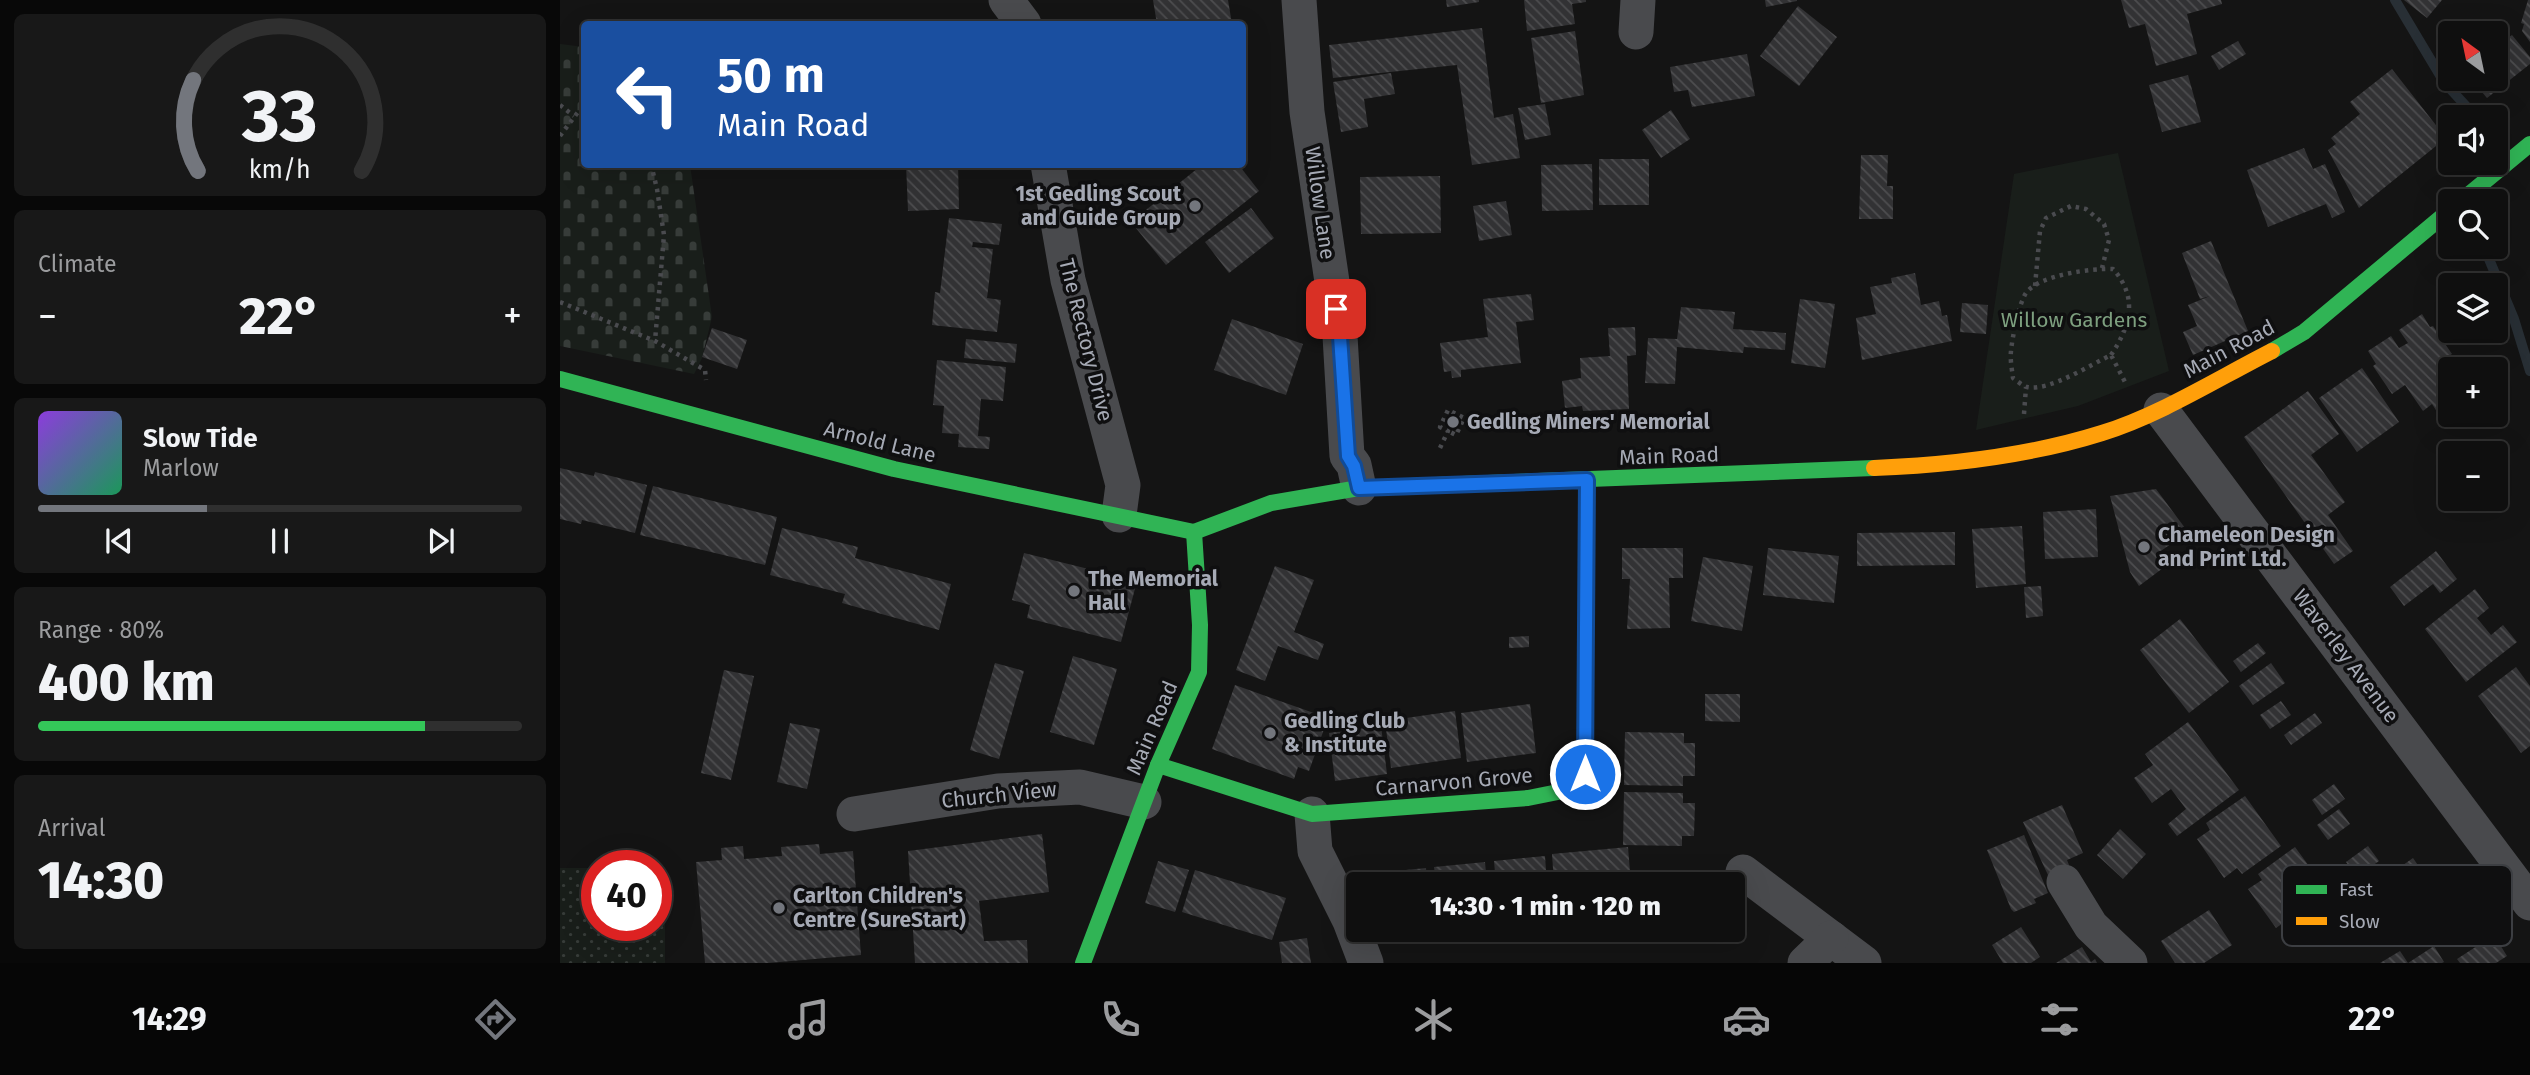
<!DOCTYPE html>
<html lang="en">
<head>
<meta charset="utf-8">
<style>
	:root { --surface:#0f0f0f; --page:#181818; --text:#f1f3f6; --muted:#9b9c9e; --line:#2f2f2f; --accent:#73767d }
	body { margin:0; font-family:"Fira Sans",sans-serif; background:var(--page); color:var(--text); height:100vh; display:flex; flex-direction:column; font-size:26px; white-space:nowrap }
	* { box-sizing:border-box; margin:0 }
	p { font-size:23px; color:var(--muted) }
	.icon { flex:none; width:38px; height:38px; fill:none; stroke:currentColor; stroke-width:2; stroke-linecap:round; stroke-linejoin:round }
	.map { position:relative; flex:1; overflow:hidden }
	.drawer { display:flex; flex-direction:column; gap:14px; padding:14px; background:#080808; width:560px }
	.drawer>* { flex:none }
	.guide { position:absolute; left:21px; top:21px; width:665px; height:147px; border-radius:7px; box-shadow:0 7px 28px #0002,0 0 0 2px var(--line); background:#1a4fa0; color:#fff; overflow:hidden }
	.needle { width:46px; rotate:327deg }
	.buttons { position:absolute; left:1878px; top:21px; display:grid; gap:14px }
	.buttons a { display:grid; place-items:center; width:70px; height:70px; border-radius:7px; background:var(--surface); box-shadow:0 7px 28px #0002,0 0 0 2px var(--line); font-size:35px }
	.speed { position:absolute; left:21px; top:850px; display:flex; gap:14px; font-size:35px; font-weight:700; text-align:center }
	.speed>* { display:grid; place-content:center; width:91px; height:91px; border-radius:50%; background:var(--surface); box-shadow:0 7px 28px #0002,0 0 0 2px var(--line); line-height:1 }
	.speed .limit { border:10px solid #d22; background:#fff; color:#111 }
	.pin { position:absolute; display:grid; place-items:center; width:60px; height:60px; color:#fff; margin:-30px; border-radius:14px; box-shadow:0 4px 10px #0006 }
	.me { position:absolute; width:77px; margin:-38px; rotate:0deg; stroke-linejoin:round; filter:drop-shadow(0 0 5px #0008) }
	.turn { display:flex; align-items:center; gap:24px; height:147px; padding:0 21px; font-size:32px }
	.turn .icon { width:91px; height:91px; stroke-width:2.5 }
	.turn b { display:block; font-size:49px; line-height:60px }
	.big { font-size:52px; font-weight:800; line-height:1.1 }
	.drawer .card { flex:1; display:flex; flex-direction:column; justify-content:center; gap:10px; min-width:0; padding:0 24px; border-radius:10px; background:var(--page) }
	.drawer .dial { align-items:center; gap:0 }
	.dial svg { height:182px; overflow:visible; fill:none; stroke:var(--line); stroke-width:7; stroke-linecap:round; text-anchor:middle }
	.dial text { fill:var(--text); stroke:none }
	.song { display:flex; align-items:center; gap:21px }
	.cover { width:84px; height:84px; border-radius:10px; background:linear-gradient(135deg,hsl(270 70% 55%),hsl(150 70% 35%)) }
	.played { height:7px; border-radius:4px; background:linear-gradient(90deg,var(--accent) 35%,var(--line) 35%) }
	.keys { display:flex; justify-content:space-around; direction:ltr }
	.heat { display:flex; justify-content:space-between; align-items:center; font-size:38px; direction:ltr }
	.charge { height:10px; border-radius:5px; background:linear-gradient(90deg,#34c759 80%,var(--line) 0) }
	.trip { position:absolute; left:786px; top:872px; width:399px; height:70px; border-radius:7px; background:var(--surface); box-shadow:0 7px 28px #0002,0 0 0 2px var(--line); font-weight:800; line-height:70px; text-align:center }
	.tabs { display:flex; height:112px; justify-content:space-around; align-items:center; background:#060606; color:var(--muted) }
	.tabs .icon { width:49px; height:49px }
	.tabs .selected { color:var(--accent) }
	.tabs b { font-size:32px; color:var(--text) }
	main { display:flex; flex:1; min-height:0 }
	.map>svg:first-child { display:block }
</style>
</head>
<body>
<main>
<section class="drawer">
<div class="card dial"><svg viewBox="0 0 100 80">
<path d="M14 69A42 42 0 1 1 86 69"/>
<path d="M14 69A42 42 0 0 1 12 29" stroke="#73767d"/>
<text x="50" y="56" font-size="32" font-weight="700">33</text>
<text x="50" y="72" font-size="11">km/h</text>
</svg></div>
<div class="card"><p>Climate</p>
<div class="heat"><a>−</a><b class="big">22°</b><a>+</a></div>
</div>
<div class="card">
<div class="song"><i class="cover"></i><div><b>Slow Tide</b><p>Marlow</p></div></div>
<div class="played"></div>
<div class="keys"><svg class="icon" aria-label="previous" viewBox="0 0 24 24"><path d="M18 5L8 12l10 7zM5 5v14"/></svg><svg class="icon" aria-label="pause" viewBox="0 0 24 24"><path d="M8 5v14M16 5v14"/></svg><svg class="icon" aria-label="next" viewBox="0 0 24 24"><path d="M6 5l10 7-10 7zM19 5v14"/></svg></div>
</div>
<div class="card"><p>Range · 80%</p><b class="big">400 km</b><div class="charge"></div></div>
<div class="card"><p>Arrival</p><b class="big">14:30</b></div>
</section>
<div class="map">
<svg width="1970" height="963" viewBox="0 0 1970 963">
	<defs>
		<pattern id="grass-dots" width="8" height="8" patternUnits="userSpaceOnUse" patternTransform="scale(1.75)"><rect width="8" height="8" fill="#191e1a"/><path d="M2 2h.1M6 6h.1" fill="none" stroke="#373c39" stroke-width="1.8" stroke-linecap="round"/></pattern>
		<pattern id="cemetery-stones" width="16" height="16" patternUnits="userSpaceOnUse" patternTransform="scale(1.75)"><rect width="16" height="16" fill="#191e1a"/><path d="M2 7V4a2 2 0 0 1 4 0v3zM10 15v-3a2 2 0 0 1 4 0v3z" fill="#373c39"/></pattern>
		<pattern id="building-back-hatch" width="6" height="6" patternUnits="userSpaceOnUse" patternTransform="scale(1.75)"><rect width="6" height="6" fill="#323234"/><path d="M-1 5l2 2M0 0l6 6M5-1l2 2" fill="none" stroke="#4d4d4f"/></pattern>
	</defs>
	<rect width="100%" height="100%" fill="#141414"/>
	<!-- grass -->
	<path fill="url(#grass-dots)" d="M96,867H105V963H0V868H37V926H96Z"/>
	<!-- cemetery -->
	<path fill="url(#cemetery-stones)" d="M0,44L24,47V164L130,165L152,317L142,358L134,374L0,346Z"/>
	<!-- park -->
	<path fill="#191e1a" d="M1558,153L1609,371L1518,406L1416,430L1454,174Z"/>
	<g fill="none" stroke-linecap="round" stroke-linejoin="round">
		<!-- stream -->
		<g stroke="#282f35" stroke-width="10">
			<path d="M1835,0L1884,82L1916,117"/>
			<path d="M1924,247L1954,319L1970,371"/>
		</g>
	</g>
	<!-- building -->
	<g fill="url(#building-back-hatch)">
		<path d="M593,0H668L672,24H597Z"/>
		<path d="M886,0H919V2L887,7Z"/>
		<path d="M964,0H1026V2L1012,4L1015,24L967,31Z"/>
		<path d="M1205,0H1237V1L1206,7Z"/>
		<path d="M1561,0H1661L1662,4L1627,14L1637,54L1596,66L1585,24L1569,28Z"/>
		<path d="M1844,0H1882L1867,18Z"/>
		<path d="M1968,0H1970V42L1962,31L1964,24L1961,23Z"/>
		<path d="M1238,6L1277,37L1239,86L1200,56Z"/>
		<path d="M922,28L934,118L953,114L960,158L912,165L897,65L773,78L769,45Z"/>
		<path d="M1015,31L1024,95L981,103L971,38Z"/>
		<path d="M1940,32L1946,39L1952,35L1970,57V64L1927,98L1911,79H1936V35Z"/>
		<path d="M1678,41L1686,54L1659,70L1651,56Z"/>
		<path d="M1187,54L1195,96L1132,107L1128,90L1114,92L1110,67Z"/>
		<path d="M1832,69L1886,138L1799,208L1768,150L1776,144L1771,138L1800,114L1790,102Z"/>
		<path d="M831,73L835,94L804,99L808,127L781,132L773,82Z"/>
		<path d="M1628,75L1641,122L1602,132L1589,85Z"/>
		<path d="M985,104L991,135L965,140L958,108Z"/>
		<path d="M1111,110L1130,139L1101,158L1082,130Z"/>
		<path d="M1744,148L1753,169L1765,164L1785,212L1772,218L1766,204L1708,227L1687,170Z"/>
		<path d="M1301,155H1328L1327,186H1333V219H1299Z"/>
		<rect x="1039" y="159" width="50" height="46"/>
		<path d="M346,164H398L399,209L348,211Z"/>
		<path d="M643,164H678L699,191L606,265L571,222Z"/>
		<path d="M1032,164L1033,210L982,211L981,165Z"/>
		<path d="M880,176L881,233L801,234L800,177Z"/>
		<path d="M946,201L952,235L919,241L913,206Z"/>
		<path d="M691,208L714,238L669,273L645,242Z"/>
		<path d="M389,218L442,224L439,245L413,242L412,247L433,249L427,298L441,300L437,332L372,325L375,292L380,293Z"/>
		<path d="M1651,241L1688,331L1633,355L1623,332L1637,326L1628,305L1650,296L1640,299L1622,253Z"/>
		<path d="M1355,273L1361,305L1379,301L1382,316L1387,315L1392,341L1302,360L1296,318L1316,314L1310,287L1332,283L1331,278Z"/>
		<path d="M1936,292L1948,307L1936,317Z"/>
		<path d="M971,294L974,320L956,322L961,363L901,370V377L892,378L891,371L884,372L880,343L928,337L923,299Z"/>
		<path d="M1890,296V319L1879,305Z"/>
		<path d="M1240,299L1275,304L1265,368L1231,363Z"/>
		<path d="M1402,303L1428,305L1426,334L1400,332Z"/>
		<path d="M1121,307L1175,312L1173,329L1226,333L1225,350L1184,347L1183,353L1117,347L1115,384L1085,383L1088,338L1117,339Z"/>
		<path d="M1862,314L1870,327L1873,326L1892,354L1879,362L1890,379V392L1887,394L1890,398V415H1901L1904,419L1888,429L1872,404L1863,411L1845,385L1832,394L1813,366L1816,364L1808,351L1831,336L1839,348L1848,343L1839,330Z"/>
		<path d="M672,319L743,344L726,395L654,370Z"/>
		<path d="M1075,327L1076,355L1067,356L1069,409L1023,411L1022,406L1005,408L1002,381L1021,378L1020,358L1050,356L1048,328Z"/>
		<path d="M152,328L187,340L177,369L142,357Z"/>
		<path d="M1900,331H1929L1911,345Z"/>
		<path d="M406,339L457,344L455,363L404,358Z"/>
		<path d="M377,360L446,367L443,401L421,399L418,436L430,437L429,449L398,447L399,434L382,433L384,406L373,405Z"/>
		<path d="M1802,368L1839,422L1797,452L1759,398Z"/>
		<path d="M1748,391L1779,434L1751,455L1785,502L1768,515L1793,551L1774,564L1684,437Z"/>
		<path d="M0,468L34,476L35,472L87,485L75,533L22,520L21,524L0,519Z"/>
		<path d="M93,486L217,517L205,565L80,535Z"/>
		<path d="M1596,489L1628,532L1598,553L1607,565L1579,586L1570,572L1550,496Z"/>
		<path d="M1536,509L1538,557L1485,559L1483,512Z"/>
		<path d="M1462,526L1466,584L1416,588L1412,529Z"/>
		<path d="M222,528L298,547L295,558L391,584L379,630L282,603L285,594L210,575Z"/>
		<path d="M1395,532V565L1297,566V533Z"/>
		<path d="M1062,548H1123V578H1109L1110,628L1067,629L1070,579H1062Z"/>
		<path d="M1208,548L1279,556L1274,603L1203,595Z"/>
		<path d="M1876,551L1897,579L1880,593L1873,584L1844,606L1830,587Z"/>
		<path d="M464,553L577,581L561,642L467,618L470,605L452,600Z"/>
		<path d="M1143,557L1193,566L1182,631L1131,621Z"/>
		<path d="M715,566L754,580L734,632L764,644L758,660L718,646L705,681L676,670Z"/>
		<path d="M1481,586L1483,616L1466,618L1464,587Z"/>
		<path d="M1915,589L1929,608L1917,618L1931,635L1943,625L1957,642L1906,682L1865,629Z"/>
		<path d="M1620,619L1669,682L1629,713L1580,650Z"/>
		<path d="M969,636V647L949,648V637Z"/>
		<path d="M1698,643L1706,653L1681,672L1673,661Z"/>
		<path d="M513,656L557,669L534,745L490,732Z"/>
		<path d="M435,663L464,671L439,759L410,750Z"/>
		<path d="M1711,663L1725,683L1693,705L1679,686Z"/>
		<path d="M1956,667L1970,686V746L1961,753L1918,696Z"/>
		<path d="M164,670L194,676L171,780L141,773Z"/>
		<path d="M675,685L768,718L749,771L738,767L734,779L652,749Z"/>
		<path d="M1145,694H1180V722L1145,721Z"/>
		<path d="M1721,701L1731,715L1710,729L1700,715Z"/>
		<path d="M970,704L976,753L907,762L901,713Z"/>
		<path d="M895,711L901,758L831,768L825,721Z"/>
		<path d="M1755,713L1762,723L1731,745L1724,735Z"/>
		<path d="M1628,722L1679,790L1617,836L1608,824L1626,809L1611,789L1592,803L1574,778L1593,765L1585,754Z"/>
		<path d="M230,723L260,729L247,789L217,782Z"/>
		<path d="M821,726L827,774L775,781L769,733Z"/>
		<path d="M1065,732L1124,733V743H1135V776H1123V786L1064,785Z"/>
		<path d="M1774,784L1785,799L1762,815L1752,800Z"/>
		<path d="M1064,792L1123,793V803H1135L1134,836H1122V846L1063,845Z"/>
		<path d="M1685,796L1721,846L1682,874L1677,868L1664,878L1637,839L1650,830L1646,823Z"/>
		<path d="M1502,805L1523,853L1507,860L1509,865L1488,875L1463,822Z"/>
		<path d="M1779,809L1790,824L1768,840L1757,825Z"/>
		<path d="M1560,829L1586,854L1563,879L1537,855Z"/>
		<path d="M482,834L489,892L419,901L424,941L467,940L468,963H355L348,851Z"/>
		<path d="M1464,835L1488,893L1474,899L1476,903L1454,912L1451,909L1427,850Z"/>
		<path d="M259,844L260,854L293,851L301,955L208,963H145L136,862L162,860L161,848L183,846L184,859L222,856L221,847Z"/>
		<path d="M1808,846L1819,861L1797,877L1786,862Z"/>
		<path d="M1068,847L1071,884H994L992,854Z"/>
		<path d="M1735,847L1771,896L1734,923L1730,918L1716,928L1688,889L1702,880L1698,874Z"/>
		<path d="M985,856L987,884H936L934,861Z"/>
		<path d="M1853,858L1864,874L1876,866L1895,894L1855,922L1843,904L1820,920L1802,894Z"/>
		<path d="M598,861L629,870L615,912L585,903Z"/>
		<path d="M925,862L927,884H876L874,867Z"/>
		<path d="M866,868L867,884H816L815,873Z"/>
		<path d="M635,870L726,898L712,940L622,912Z"/>
		<path d="M1649,910L1672,945L1644,963H1615L1601,941Z"/>
		<path d="M1461,927L1480,957L1471,963H1443L1432,945Z"/>
		<path d="M828,929H870L871,939L828,942Z"/>
		<path d="M888,929H922V933L888,936Z"/>
		<path d="M1934,935L1947,956L1936,963H1900L1897,959Z"/>
		<path d="M747,938L751,963H722L719,942Z"/>
		<path d="M1874,946L1884,962L1882,963H1820L1840,951L1848,963Z"/>
		<path d="M1522,947L1531,962L1535,959L1537,963H1496Z"/>
	</g>
	<g fill="none" stroke-linecap="round" stroke-linejoin="round">
		<!-- path -->
		<g stroke="#4a4b4f" stroke-width="4.5" stroke-dasharray="3.5 5" stroke-linecap="butt">
			<path d="M0,105L14,116"/>
			<path d="M0,136L24,104"/>
			<path d="M91,164L97,189L104,235L95,341"/>
			<path d="M1475,286L1480,231L1486,218L1511,206L1526,209L1544,224L1549,240L1542,268"/>
			<path d="M0,302L95,341L145,370L146,380"/>
			<path d="M1551,355C1571,325 1578,297 1553,269C1532,268 1479,275 1466,293C1459,303 1452,339 1451,351C1450,360 1452,370 1453,378C1457,381 1463,386 1467,387C1488,392 1532,364 1551,355L1565,382"/>
			<path d="M1464,414L1466,387"/>
			<path d="M880,448L888,431L880,427L888,410L904,418L896,435L888,431"/>
		</g>
		<!-- street -->
		<g stroke="#494a4d" stroke-width="35">
			<path d="M446,0L464,24"/>
			<path d="M739,0L747,112L780,336L787,456L794,465L799,488"/>
			<path d="M1076,32L1078,0"/>
			<path d="M488,164L508,280L563,485L559,515"/>
			<path d="M1601,410L1970,903"/>
			<path d="M294,814L438,791L520,787L584,802"/>
			<path d="M752,814L755,851L790,921L806,963"/>
			<path d="M1183,872L1304,963"/>
			<path d="M1504,882L1531,926L1570,963"/>
			<path d="M1245,963L1271,938"/>
		</g>
		<!-- fast -->
		<g stroke="#30b455" stroke-width="16">
			<path d="M1901,201L1970,144"/>
			<path d="M1712,351L1744,332L1890,210"/>
			<path d="M0,379L334,469L634,532"/>
			<path d="M634,532L711,503L799,488L1314,468"/>
			<path d="M598,765L752,814L968,798L1008,790L1025,774L1027,480"/>
			<path d="M523,963L598,765L639,672L640,625L634,532"/>
		</g>
		<!-- slow -->
		<path stroke="#ff9f0a" stroke-width="16" d="M1314,468C1390,465 1469,456 1542,433C1600,415 1657,379 1712,351"/>
	</g>
	<g fill="none" stroke-linecap="round" stroke-linejoin="round">
		<!-- route casing -->
		<g stroke="#114b97" stroke-width="18">
			<path id="route" d="M776,309L780,336L788,456L794,466L799,488L1027,480L1025,774"/>
		</g>
		<!-- route -->
		<use href="#route" stroke="#1a73e8" stroke-width="12"/>
	</g>
	<!-- markers -->
	<g fill="#73767d" stroke="#0f0f10" stroke-width="2.5">
		<circle cx="635" cy="206" r="7"/>
		<circle cx="893" cy="422" r="7"/>
		<circle cx="1584" cy="547" r="7"/>
		<circle cx="514" cy="591" r="7"/>
		<circle cx="710" cy="733" r="7"/>
		<circle cx="219" cy="908" r="7"/>
	</g>
	<g text-anchor="middle" dominant-baseline="central" stroke-width="7" stroke-linejoin="round" paint-order="stroke">
		<!-- poi labels -->
		<g font-size="21" font-weight="bold" fill="#a6aab5" stroke="#0f0f10" text-anchor="start">
			<text x="621" y="194" text-anchor="end">1st Gedling Scout<tspan x="621" dy="24">and Guide Group</tspan></text>
			<text x="907" y="422">Gedling Miners' Memorial</text>
			<text x="1598" y="535">Chameleon Design<tspan x="1598" dy="24">and Print Ltd.</tspan></text>
			<text x="528" y="579">The Memorial<tspan x="528" dy="24">Hall</tspan></text>
			<text x="724" y="721">Gedling Club<tspan x="724" dy="24">&amp; Institute</tspan></text>
			<text x="233" y="896">Carlton Children's<tspan x="233" dy="24">Centre (SureStart)</tspan></text>
		</g>
		<!-- street labels -->
		<g font-size="21" fill="#a6aab5" stroke="#0f0f10">
			<text transform="translate(760 203) rotate(82)">Willow Lane</text>
			<text transform="translate(526 340) rotate(76)">The Rectory Drive</text>
			<text transform="translate(1669 349) rotate(-28)">Main Road</text>
			<text transform="translate(320 442) rotate(14)">Arnold Lane</text>
			<text transform="translate(1109 456) rotate(-2)">Main Road</text>
			<text transform="translate(1786 656) rotate(53)">Waverley Avenue</text>
			<text transform="translate(592 728) rotate(-67)">Main Road</text>
			<text transform="translate(894 782) rotate(-5)">Carnarvon Grove</text>
			<text transform="translate(439 795) rotate(-6)">Church View</text>
		</g>
		<!-- park labels -->
		<g font-size="21" fill="#7d9f7f" stroke="#0f0f10">
			<text x="1514" y="320">Willow Gardens</text>
		</g>
	</g>
	<!-- legend -->
	<rect x="1722" y="865" width="230" height="81" rx="10" fill="#0f0f10" stroke="#3c3e42" stroke-width="2"/>
	<rect x="1736" y="885" width="31" height="9" fill="#30b455"/>
	<rect x="1736" y="917" width="31" height="8" fill="#ff9f0a"/>
	<g font-size="19" fill="#a6aab5">
		<text x="1779" y="896">Fast</text>
		<text x="1779" y="928">Slow</text>
	</g>
</svg>
<div class="buttons">
<a><svg class="needle" viewBox="-14 -14 28 28"><path d="M0-13l5 13h-10z" fill="#e53935"/><path d="M0 13l5-13h-10z" fill="#9b9c9e"/></svg></a>
<a><svg class="icon" aria-label="sound" viewBox="0 0 24 24"><path d="M4 9h4l5-4v14l-5-4H4zM17 9q2 3 0 6"/></svg></a>
<a><svg class="icon" aria-label="search" viewBox="0 0 24 24"><circle cx="10" cy="10" r="6"/><path d="M15 15l6 6"/></svg></a>
<a><svg class="icon" aria-label="layers" viewBox="0 0 24 24"><path d="M12 4l9 5-9 5-9-5zM3 14l9 5 9-5"/></svg></a>
<a>+</a>
<a>−</a>
</div>
<div class="speed"><div class="limit">40</div></div>
<div class="pin" style="left:776px;top:309px;background:#d93025"><svg class="icon" aria-label="arrive" viewBox="0 0 24 24"><path d="M6 21V4h12l-3 4 3 4H6"/></svg></div>
<svg class="me" style="left:1025px;top:774px" viewBox="-20 -20 40 40"><circle r="17" fill="#1a73e8" stroke="#fff" stroke-width="3"/><path d="M0-11L8 9 0 5-8 9z" fill="#fff"/></svg>
<div class="trip">14:30 · 1 min · 120 m</div>
<div class="guide">
<div class="turn"><svg class="icon" aria-label="left" viewBox="0 0 24 24"><path d="M17 20v-9H6M10 6l-5 5 5 5"/></svg><div><b>50 m</b>Main Road</div></div>
</div>
</div>
</main>
<nav class="tabs">
<b>14:29</b>
<svg class="icon selected" aria-label="directions" viewBox="0 0 24 24"><path d="M12 3l9 9-9 9-9-9zM9 14v-3h6M13 9l2 2-2 2"/></svg>
<svg class="icon" aria-label="music" viewBox="0 0 24 24"><path d="M9 18V5l10-2v13"/><circle cx="6" cy="18" r="3"/><circle cx="16" cy="16" r="3"/></svg>
<svg class="icon" aria-label="phone" viewBox="0 0 24 24"><path d="M5 4h4l2 5-3 2q2 4 5 5l2-3 5 2v4C11 20 4 13 5 4z"/></svg>
<svg class="icon" aria-label="climate" viewBox="0 0 24 24"><path d="M12 3v18M4 7l16 10M4 17L20 7"/></svg>
<svg class="icon" aria-label="car" viewBox="0 0 24 24"><path d="M5 17H2v-5l4-1 3-4h7l3 4 3 1v5h-3M9 17h6M6 11h13"/><circle cx="7" cy="17" r="2"/><circle cx="17" cy="17" r="2"/></svg>
<svg class="icon" aria-label="filters" viewBox="0 0 24 24"><path d="M4 7h16M4 17h16"/><circle cx="9" cy="7" r="2"/><circle cx="15" cy="17" r="2"/></svg>
<b>22°</b>
</nav>
</body>
</html>
